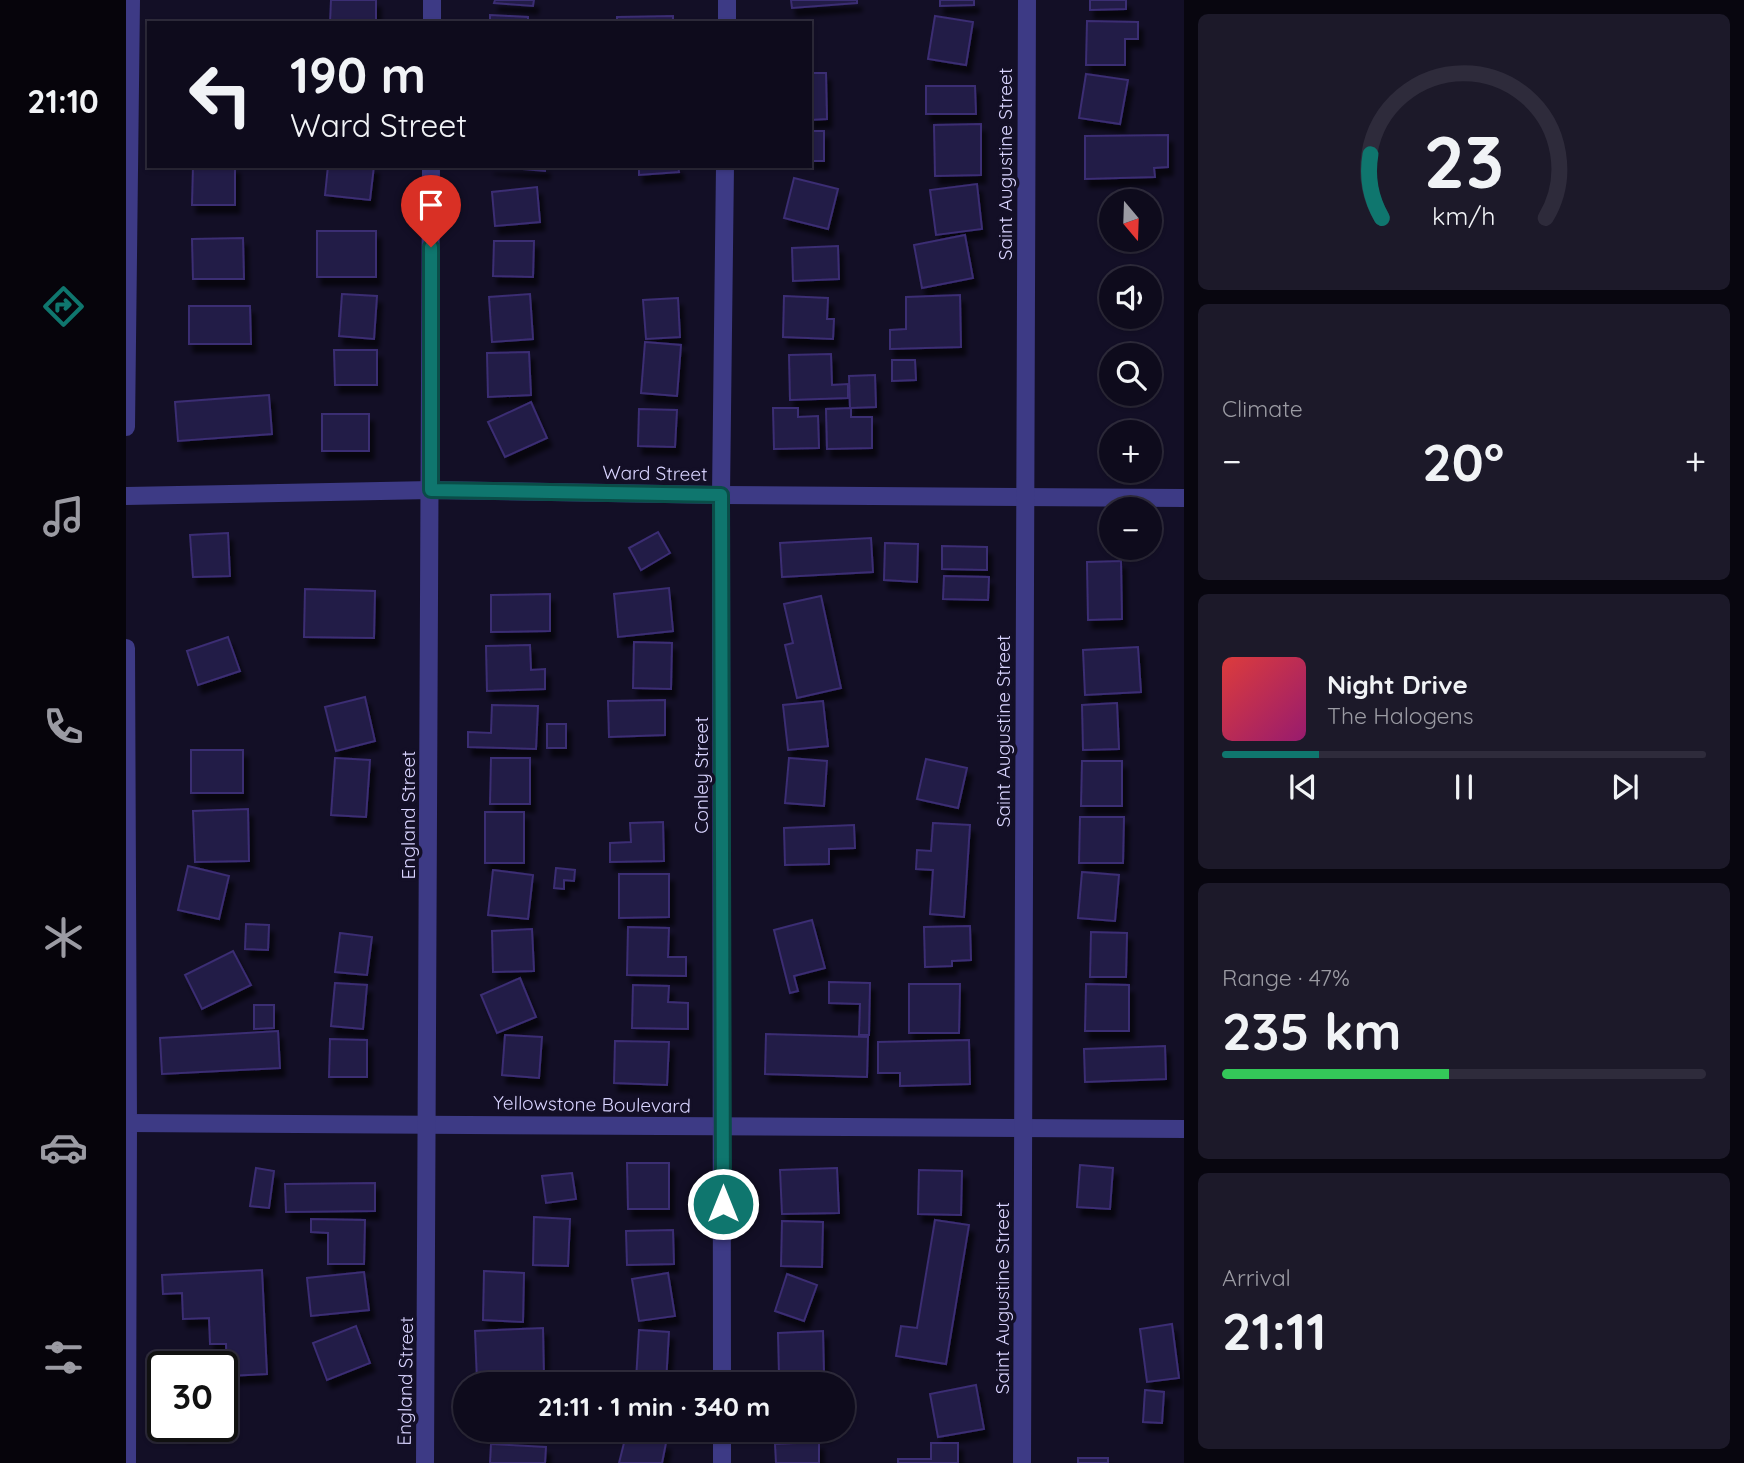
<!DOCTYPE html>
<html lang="en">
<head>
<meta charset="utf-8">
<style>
	:root { --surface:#0e0b1c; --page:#1c1929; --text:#f1f3f6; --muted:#9b9ba3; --line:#2e2b3b; --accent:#0f766e }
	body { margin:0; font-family:Quicksand,sans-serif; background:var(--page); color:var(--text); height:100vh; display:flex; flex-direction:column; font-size:26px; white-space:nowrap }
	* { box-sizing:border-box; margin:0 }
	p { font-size:23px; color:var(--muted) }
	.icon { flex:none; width:38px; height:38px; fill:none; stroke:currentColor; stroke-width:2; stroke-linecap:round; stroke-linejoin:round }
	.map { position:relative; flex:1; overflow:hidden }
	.drawer { display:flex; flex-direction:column; gap:14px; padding:14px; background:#08060f; width:560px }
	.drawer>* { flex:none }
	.guide { position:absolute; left:21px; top:21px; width:665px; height:147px; border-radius:0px; box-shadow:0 2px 5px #0004,0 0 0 2px var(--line); background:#0e0b1c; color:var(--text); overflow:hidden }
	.needle { width:46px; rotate:161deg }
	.buttons { position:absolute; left:973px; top:189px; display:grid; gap:14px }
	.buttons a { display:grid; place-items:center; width:63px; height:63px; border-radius:50%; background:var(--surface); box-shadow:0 2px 5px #0004,0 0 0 2px var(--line); font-size:35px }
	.speed { position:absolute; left:21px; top:1351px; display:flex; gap:14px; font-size:35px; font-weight:700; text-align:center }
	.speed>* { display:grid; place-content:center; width:91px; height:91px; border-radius:50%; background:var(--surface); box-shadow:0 2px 5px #0004,0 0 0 2px var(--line); line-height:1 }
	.speed .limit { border:4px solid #111; border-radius:10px; background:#fff; color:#111 }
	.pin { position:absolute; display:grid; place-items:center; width:60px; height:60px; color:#fff; margin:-72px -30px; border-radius:50% 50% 50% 0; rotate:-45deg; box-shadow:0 0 7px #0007 }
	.pin .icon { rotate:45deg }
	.me { position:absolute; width:77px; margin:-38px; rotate:0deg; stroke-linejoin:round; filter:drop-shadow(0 0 5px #0008) }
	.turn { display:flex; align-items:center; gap:24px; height:147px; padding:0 28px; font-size:32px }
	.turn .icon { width:91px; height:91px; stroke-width:2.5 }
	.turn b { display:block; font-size:49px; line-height:60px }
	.big { font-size:52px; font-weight:700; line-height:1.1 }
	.drawer .tile { flex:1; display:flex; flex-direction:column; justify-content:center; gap:10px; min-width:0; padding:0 24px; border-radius:10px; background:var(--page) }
	.drawer .dial { align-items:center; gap:0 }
	.dial svg { height:182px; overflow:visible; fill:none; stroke:var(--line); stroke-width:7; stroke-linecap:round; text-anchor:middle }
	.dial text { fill:var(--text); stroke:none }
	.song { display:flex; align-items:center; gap:21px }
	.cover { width:84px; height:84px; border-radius:10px; background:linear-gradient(135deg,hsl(0 70% 55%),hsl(320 70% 35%)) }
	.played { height:7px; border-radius:4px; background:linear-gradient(90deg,var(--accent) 20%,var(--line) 20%) }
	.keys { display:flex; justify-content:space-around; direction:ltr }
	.heat { display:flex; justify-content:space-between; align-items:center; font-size:38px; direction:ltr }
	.charge { height:10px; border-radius:5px; background:linear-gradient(90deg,#34c759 47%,var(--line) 0) }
	.trip { position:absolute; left:327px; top:1372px; width:402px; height:70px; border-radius:35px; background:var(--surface); box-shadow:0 2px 5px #0004,0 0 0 2px var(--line); font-weight:700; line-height:70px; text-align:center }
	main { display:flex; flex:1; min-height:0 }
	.menu { display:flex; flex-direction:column; width:126px; justify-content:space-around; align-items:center; background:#06040b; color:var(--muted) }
	.menu .icon { width:49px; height:49px }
	.menu .selected { color:var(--accent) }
	.menu b { font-size:32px; color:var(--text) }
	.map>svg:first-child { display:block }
</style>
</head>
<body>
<main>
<nav class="menu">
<b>21:10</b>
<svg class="icon selected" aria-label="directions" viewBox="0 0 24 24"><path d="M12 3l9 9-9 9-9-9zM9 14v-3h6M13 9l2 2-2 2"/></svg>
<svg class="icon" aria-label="music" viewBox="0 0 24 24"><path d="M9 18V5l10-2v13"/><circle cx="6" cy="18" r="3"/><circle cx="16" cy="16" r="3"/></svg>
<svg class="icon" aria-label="phone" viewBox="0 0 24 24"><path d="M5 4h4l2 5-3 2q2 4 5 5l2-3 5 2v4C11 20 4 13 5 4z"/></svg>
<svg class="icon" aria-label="climate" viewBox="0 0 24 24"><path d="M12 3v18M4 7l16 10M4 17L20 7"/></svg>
<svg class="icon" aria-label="car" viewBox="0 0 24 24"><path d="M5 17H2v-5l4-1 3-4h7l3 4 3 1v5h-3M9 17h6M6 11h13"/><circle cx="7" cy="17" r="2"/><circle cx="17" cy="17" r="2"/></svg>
<svg class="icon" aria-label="filters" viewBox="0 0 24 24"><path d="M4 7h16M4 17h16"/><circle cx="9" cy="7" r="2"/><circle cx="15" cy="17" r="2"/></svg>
</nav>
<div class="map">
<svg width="1058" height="1463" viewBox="0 0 1058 1463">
	<defs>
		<filter id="shadow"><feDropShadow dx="4.5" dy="8" stdDeviation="2" flood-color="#0009"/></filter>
	</defs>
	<rect width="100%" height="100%" fill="#130f26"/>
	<!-- building -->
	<g fill="#241b47" stroke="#3b2d73" stroke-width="2" filter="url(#shadow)">
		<path d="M205,0H250V23H204Z"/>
		<path d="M369,0H408L407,6L368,3Z"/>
		<path d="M665,0H731V3L666,8Z"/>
		<path d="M814,0H848V5L814,6Z"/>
		<path d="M964,0H1000V9L964,10Z"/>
		<path d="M364,15L402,17V23H364Z"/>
		<path d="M547,16V23H491V17Z"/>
		<path d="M809,16L847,22L840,65L802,59Z"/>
		<path d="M961,21L1012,22V39H999V65H960Z"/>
		<path d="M684,73H700L701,119L684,120Z"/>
		<path d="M960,74L1002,80L994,124L953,118Z"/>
		<path d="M800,86H849L850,114H800Z"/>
		<path d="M855,124V175L809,176L808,125Z"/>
		<rect x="684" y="131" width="14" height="30"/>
		<path d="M1042,135V167L1028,168L1029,177L959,179V136Z"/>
		<path d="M67,166H109V205H66Z"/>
		<path d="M202,166H248L244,200L199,195Z"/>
		<path d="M363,166H419V171Z"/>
		<path d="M513,166H552L553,172L513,175Z"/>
		<path d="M668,178L712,189L702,229L658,218Z"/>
		<path d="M851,184L856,229L810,235L804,190Z"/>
		<path d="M411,187L414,222L369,226L366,192Z"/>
		<rect x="191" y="231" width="59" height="46"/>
		<path d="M839,235L847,278L796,288L788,245Z"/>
		<path d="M117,238L118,279H67L66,239Z"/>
		<path d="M368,241H408L407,277L367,276Z"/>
		<path d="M712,246L713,279L667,281L666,248Z"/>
		<path d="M216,294L251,296L248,339L213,336Z"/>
		<path d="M404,294L407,339L366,342L363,297Z"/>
		<path d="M834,295L835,347L764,349V330L780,329V297Z"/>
		<path d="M658,296L702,298L701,319H708L707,339L657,337Z"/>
		<path d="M552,298L554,337L520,339L517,300Z"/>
		<path d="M63,306H124L125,344H63Z"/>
		<path d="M519,342L555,345L551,396L515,393Z"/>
		<path d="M208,350H251V385H209Z"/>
		<path d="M403,352L405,395L362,397L361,353Z"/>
		<path d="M705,354L706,385L722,384V398L664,400L663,355Z"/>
		<path d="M766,360H789L790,380L766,381Z"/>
		<path d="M749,375L750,407L724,408L723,376Z"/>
		<path d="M143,395L146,434L52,441L49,402Z"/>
		<path d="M405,402L421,438L379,457L362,422Z"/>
		<path d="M647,408H672V417L692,416L693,448L648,449Z"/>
		<path d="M725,408V417H746V448L701,449L700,409Z"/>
		<path d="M513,409L551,410L549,447L512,446Z"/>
		<rect x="196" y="414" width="47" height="37"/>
		<path d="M532,532L544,553L515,570L503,548Z"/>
		<path d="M102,533L104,576L67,577L64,535Z"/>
		<path d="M745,538L747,572L656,577L654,543Z"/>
		<path d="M759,543L792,544L791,582L758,580Z"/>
		<path d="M816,546L861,547V570L816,569Z"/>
		<path d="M995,561L996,619L962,620L961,562Z"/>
		<path d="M818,576L863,577L862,600L817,599Z"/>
		<path d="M543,588L547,631L492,637L488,594Z"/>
		<path d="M179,589L249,591L248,638L178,637Z"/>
		<path d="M424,594V631L365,632V595Z"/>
		<path d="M695,596L715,688L671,698L659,645L667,643L658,604Z"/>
		<path d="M102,637L114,671L72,685L61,651Z"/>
		<path d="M508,642L546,643L545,689L507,688Z"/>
		<path d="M404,645L405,670L419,669V689L361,691L360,646Z"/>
		<path d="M1012,647L1015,692L959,695L957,650Z"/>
		<path d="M239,697L249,741L210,751L199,707Z"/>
		<path d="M539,700V735L483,737L482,701Z"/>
		<path d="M697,701L702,746L662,750L657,705Z"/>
		<path d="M991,703L993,749L957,750L956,705Z"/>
		<path d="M366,705L412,706L410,749L342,747V732L365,733Z"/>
		<rect x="421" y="724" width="19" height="24"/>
		<rect x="65" y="750" width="52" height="43"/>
		<path d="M209,758L244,760L240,817L205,815Z"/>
		<path d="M365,758H404V804H364Z"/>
		<path d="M663,758L701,761L698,806L659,803Z"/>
		<path d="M800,759L841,768L832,808L791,799Z"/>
		<path d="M956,761H996V806H955Z"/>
		<path d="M122,809L123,861L69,862L67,811Z"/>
		<rect x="359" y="812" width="39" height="51"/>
		<path d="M954,817H998L997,863H953Z"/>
		<path d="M537,822L538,861L484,862V843L505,842L504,823Z"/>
		<path d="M807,823L844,825L838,917L804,914L807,870L790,869L791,850L805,851Z"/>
		<path d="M728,825L729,848L703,849V864L659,865L658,828Z"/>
		<path d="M62,866L103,876L93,919L52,910Z"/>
		<path d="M430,868L449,870L448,881L438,880V889L428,888Z"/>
		<path d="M367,870L407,875L402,919L362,915Z"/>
		<path d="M956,872L993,875L989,921L952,918Z"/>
		<path d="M493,874H543V917L493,918Z"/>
		<path d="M686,920L699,968L668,976L672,991L664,993L648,930Z"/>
		<path d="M120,924L143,925L142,950L119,949Z"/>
		<path d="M844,926L845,960L826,961V966L799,967L798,927Z"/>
		<path d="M502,927L543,928L542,957H560V976L501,975Z"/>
		<path d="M406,929L408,971L367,972L366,931Z"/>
		<path d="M965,932L1001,933L1000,977H964Z"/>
		<path d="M214,933L246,937L241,975L209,972Z"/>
		<path d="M107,951L125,985L76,1009L59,975Z"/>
		<path d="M394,978L410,1017L371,1033L355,995Z"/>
		<path d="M703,982L744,983L743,1035H733L734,1004L703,1003Z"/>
		<path d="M209,983L241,985L237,1029L205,1026Z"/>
		<path d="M783,984H834L833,1033H783Z"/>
		<path d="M960,984L1003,985V1031H959Z"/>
		<path d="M507,985L543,986L542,1002L562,1003V1029L506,1028Z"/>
		<path d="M128,1005H148V1028L128,1029Z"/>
		<path d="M152,1031L154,1068L36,1074L34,1038Z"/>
		<path d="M640,1034L742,1037L741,1077L639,1074Z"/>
		<path d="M379,1035L416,1037L413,1078L376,1075Z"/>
		<path d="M204,1039L241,1040V1077H203Z"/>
		<path d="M843,1040L844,1084L774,1086V1073H752V1042Z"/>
		<path d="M489,1041L543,1042L541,1085L488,1083Z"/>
		<path d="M1039,1046L1040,1079L959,1082L958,1049Z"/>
		<path d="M501,1163H543V1209H502Z"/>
		<path d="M954,1165L987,1168L984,1209L951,1207Z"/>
		<path d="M130,1168L148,1171L143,1208L124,1206Z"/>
		<path d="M711,1168L713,1213L656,1214L654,1170Z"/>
		<path d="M793,1170L836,1171L835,1215L792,1214Z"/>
		<path d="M446,1173L450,1199L420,1203L416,1176Z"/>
		<path d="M249,1183V1211L160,1212L159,1184Z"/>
		<path d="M408,1217L444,1219L442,1266L407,1265Z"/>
		<path d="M185,1219L239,1220L238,1264H202V1233L185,1232Z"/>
		<path d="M809,1220L843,1225L820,1364L770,1356L775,1326L791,1328Z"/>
		<path d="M656,1221L697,1222L696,1267L655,1266Z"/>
		<path d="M547,1230L548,1264L501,1265L500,1231Z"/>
		<path d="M136,1270L141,1374L101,1376L100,1344H84L83,1318L57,1319L56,1293L37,1294L36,1275Z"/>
		<path d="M358,1271L398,1273L397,1322L357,1320Z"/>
		<path d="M238,1272L243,1310L185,1316L181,1278Z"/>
		<path d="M542,1273L549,1316L513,1321L506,1279Z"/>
		<path d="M661,1274L691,1285L678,1321L649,1311Z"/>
		<path d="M1046,1324L1053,1378L1021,1382L1014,1329Z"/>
		<path d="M230,1326L244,1363L201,1380L187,1343Z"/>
		<path d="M417,1328L418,1379L351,1381L349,1331Z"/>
		<path d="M513,1330L543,1332L540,1382L510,1380Z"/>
		<path d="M697,1331L698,1374L653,1375L652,1333Z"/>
		<path d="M96,1385H99L103,1430L57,1434L56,1426H96Z"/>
		<path d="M850,1385L858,1429L812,1437L804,1394Z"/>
		<path d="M1019,1390L1038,1392L1036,1423L1017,1422Z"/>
		<rect x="654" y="1430" width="45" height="3"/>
		<path d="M500,1435L540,1443L536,1463H493Z"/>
		<path d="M693,1442V1463H650L649,1444Z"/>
		<path d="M805,1443H832V1463H772V1459H805Z"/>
		<path d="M365,1444L420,1447L419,1463H364Z"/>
		<rect x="952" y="1458" width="30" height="5"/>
	</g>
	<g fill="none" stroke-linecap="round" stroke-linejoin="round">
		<!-- minor -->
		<g stroke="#3d3a85" stroke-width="18">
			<path d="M306,23V0"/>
			<path d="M601,23V0"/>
			<path d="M0,427L5,0"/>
			<path d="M0,496L305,490L595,495L1058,498"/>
			<path d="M0,648L2,1123L1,1463"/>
			<path d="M0,1123L1058,1129"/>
			<path d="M596,1384L595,495L599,166"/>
			<path d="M299,1463L305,166"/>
			<path d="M596,1463V1430"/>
			<path d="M896,1463L901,0"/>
		</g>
	</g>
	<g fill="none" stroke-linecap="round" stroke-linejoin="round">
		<!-- route casing -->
		<g stroke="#0a4d48" stroke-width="18">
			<path id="route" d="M305,247V490L595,495L597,1204"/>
		</g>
		<!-- route -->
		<use href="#route" stroke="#0f766e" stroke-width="12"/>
	</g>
	<g text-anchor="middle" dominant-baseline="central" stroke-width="7" stroke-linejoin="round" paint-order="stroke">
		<!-- street labels -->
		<g font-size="19" fill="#d9d4ff" stroke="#130f26">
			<text transform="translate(879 164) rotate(-90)">Saint Augustine Street</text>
			<text transform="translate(529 473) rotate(1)">Ward Street</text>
			<text transform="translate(877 731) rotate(-90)">Saint Augustine Street</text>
			<text transform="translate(575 775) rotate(-90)">Conley Street</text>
			<text transform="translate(282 815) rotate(-90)">England Street</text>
			<text transform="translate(466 1104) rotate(1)">Yellowstone Boulevard</text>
			<text transform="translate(876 1298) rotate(-90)">Saint Augustine Street</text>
			<text transform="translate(279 1381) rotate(-89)">England Street</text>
		</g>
	</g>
</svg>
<div class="buttons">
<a><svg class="needle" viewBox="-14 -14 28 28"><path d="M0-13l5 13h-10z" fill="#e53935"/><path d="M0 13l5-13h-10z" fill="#9b9ba3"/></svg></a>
<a><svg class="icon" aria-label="sound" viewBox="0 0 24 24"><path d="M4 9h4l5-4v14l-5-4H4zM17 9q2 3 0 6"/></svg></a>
<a><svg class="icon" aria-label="search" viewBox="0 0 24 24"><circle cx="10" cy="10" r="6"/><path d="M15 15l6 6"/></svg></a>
<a>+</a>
<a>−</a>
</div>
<div class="speed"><div class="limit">30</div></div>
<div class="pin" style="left:305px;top:247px;background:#d93025"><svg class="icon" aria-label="arrive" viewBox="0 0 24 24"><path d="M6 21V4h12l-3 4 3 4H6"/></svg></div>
<svg class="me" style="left:597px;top:1204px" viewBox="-20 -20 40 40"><circle r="17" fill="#0f766e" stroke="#fff" stroke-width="3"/><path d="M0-11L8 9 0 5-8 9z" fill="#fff"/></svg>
<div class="trip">21:11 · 1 min · 340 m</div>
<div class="guide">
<div class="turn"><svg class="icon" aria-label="left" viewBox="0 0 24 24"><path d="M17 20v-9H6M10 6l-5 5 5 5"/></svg><div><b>190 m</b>Ward Street</div></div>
</div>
</div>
<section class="drawer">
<div class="tile dial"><svg viewBox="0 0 100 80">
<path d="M14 69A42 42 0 1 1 86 69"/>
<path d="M14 69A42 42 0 0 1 9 41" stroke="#0f766e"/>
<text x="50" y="56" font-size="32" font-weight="700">23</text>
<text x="50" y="72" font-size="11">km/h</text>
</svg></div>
<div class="tile"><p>Climate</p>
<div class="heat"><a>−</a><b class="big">20°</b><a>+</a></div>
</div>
<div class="tile">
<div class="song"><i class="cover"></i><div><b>Night Drive</b><p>The Halogens</p></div></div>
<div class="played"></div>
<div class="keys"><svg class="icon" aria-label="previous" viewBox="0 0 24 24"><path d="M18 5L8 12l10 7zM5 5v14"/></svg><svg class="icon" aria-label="pause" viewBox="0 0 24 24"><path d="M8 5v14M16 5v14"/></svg><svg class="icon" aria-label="next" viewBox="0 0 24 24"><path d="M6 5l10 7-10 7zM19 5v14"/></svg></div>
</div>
<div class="tile"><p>Range · 47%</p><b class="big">235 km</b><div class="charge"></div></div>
<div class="tile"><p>Arrival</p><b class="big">21:11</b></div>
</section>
</main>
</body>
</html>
